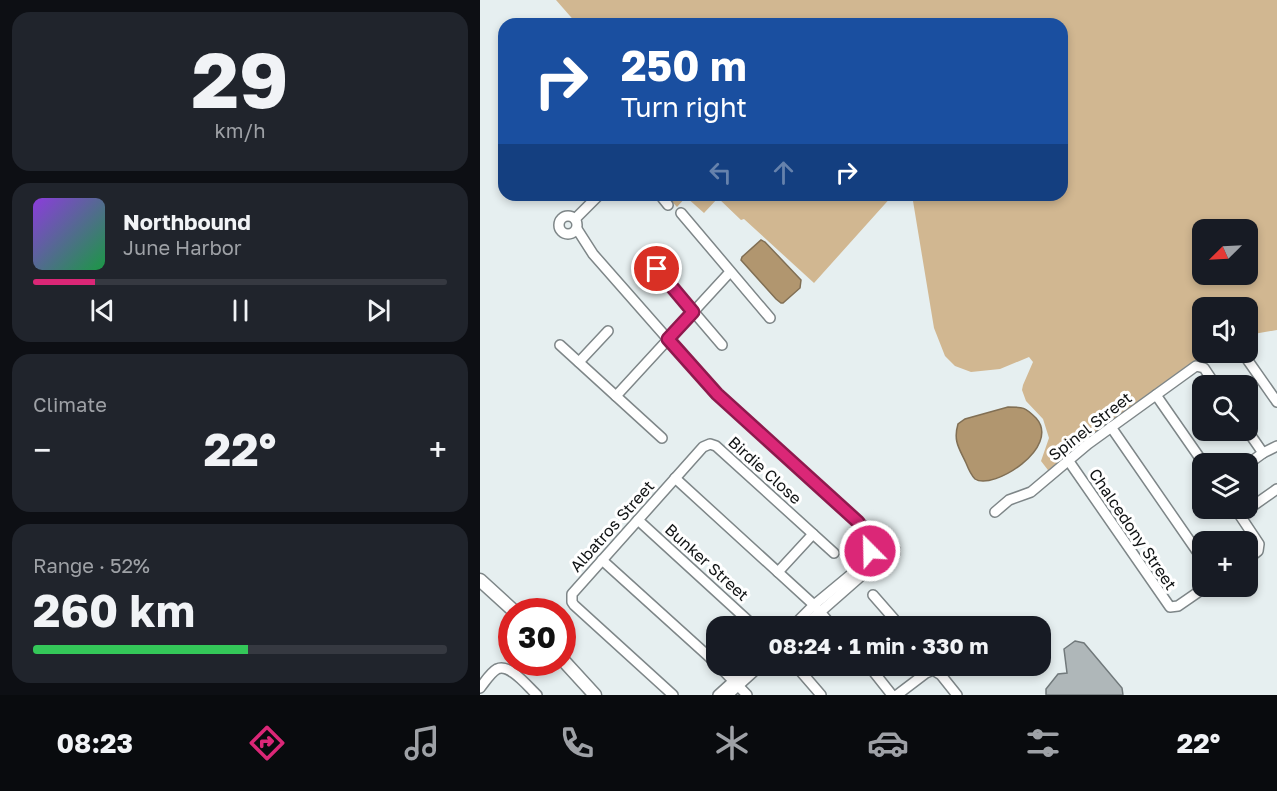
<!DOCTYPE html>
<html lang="en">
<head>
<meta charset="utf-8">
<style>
	:root { --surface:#171b24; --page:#20242c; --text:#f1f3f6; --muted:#9ea1a6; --line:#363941; --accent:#db2777 }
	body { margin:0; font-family:"Golos Text",sans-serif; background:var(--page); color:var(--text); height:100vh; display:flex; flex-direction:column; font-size:22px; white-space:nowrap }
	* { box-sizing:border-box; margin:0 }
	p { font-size:20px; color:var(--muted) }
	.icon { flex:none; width:33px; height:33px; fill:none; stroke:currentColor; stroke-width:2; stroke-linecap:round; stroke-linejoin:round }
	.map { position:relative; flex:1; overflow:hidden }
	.details { display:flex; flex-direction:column; gap:12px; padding:12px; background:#0d0f14; width:480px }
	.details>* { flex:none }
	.guide { position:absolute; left:18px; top:18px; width:570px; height:183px; border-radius:18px; box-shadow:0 3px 9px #0003; background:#1a4fa0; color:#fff; overflow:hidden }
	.needle { width:39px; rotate:246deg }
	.controls { position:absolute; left:712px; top:219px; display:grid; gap:12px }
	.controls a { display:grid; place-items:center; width:66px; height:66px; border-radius:12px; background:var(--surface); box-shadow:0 3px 9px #0003; font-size:30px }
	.speed { position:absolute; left:18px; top:598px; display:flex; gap:12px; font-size:30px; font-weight:700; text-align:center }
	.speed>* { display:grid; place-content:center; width:78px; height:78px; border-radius:50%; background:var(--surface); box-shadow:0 3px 9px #0003; line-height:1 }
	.speed .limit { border:9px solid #d22; background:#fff; color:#111 }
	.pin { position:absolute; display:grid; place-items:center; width:51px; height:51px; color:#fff; margin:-26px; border:3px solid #fff; border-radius:50%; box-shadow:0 2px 6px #0007 }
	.me { position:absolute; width:66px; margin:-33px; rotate:337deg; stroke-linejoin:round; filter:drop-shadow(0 0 4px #0008) }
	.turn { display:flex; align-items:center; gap:21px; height:126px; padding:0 24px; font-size:27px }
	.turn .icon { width:78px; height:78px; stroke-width:2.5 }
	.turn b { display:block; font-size:42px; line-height:51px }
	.lanes { display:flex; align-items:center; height:57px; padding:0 24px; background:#0003; justify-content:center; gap:30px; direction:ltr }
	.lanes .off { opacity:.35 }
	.big { font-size:45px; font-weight:700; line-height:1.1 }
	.details .widget { flex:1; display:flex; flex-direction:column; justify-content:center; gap:9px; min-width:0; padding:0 21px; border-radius:18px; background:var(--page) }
	.details .dial { align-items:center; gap:0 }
	.dial b { font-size:78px; line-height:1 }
	.song { display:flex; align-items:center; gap:18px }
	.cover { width:72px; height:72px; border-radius:9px; background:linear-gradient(135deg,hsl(270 70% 55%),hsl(140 70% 35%)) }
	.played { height:6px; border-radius:3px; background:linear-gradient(90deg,var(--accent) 15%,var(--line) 15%) }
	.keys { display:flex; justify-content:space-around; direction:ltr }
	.heat { display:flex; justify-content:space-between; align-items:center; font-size:33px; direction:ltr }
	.charge { height:9px; border-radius:4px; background:linear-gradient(90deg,#34c759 52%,var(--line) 0) }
	.trip { position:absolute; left:226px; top:616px; width:345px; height:60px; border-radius:18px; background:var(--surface); box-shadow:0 3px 9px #0003; font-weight:700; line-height:60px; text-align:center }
	.dock { display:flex; height:96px; justify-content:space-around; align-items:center; background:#090b0e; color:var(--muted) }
	.dock .icon { width:42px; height:42px }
	.dock .on { color:var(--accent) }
	.dock b { font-size:27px; color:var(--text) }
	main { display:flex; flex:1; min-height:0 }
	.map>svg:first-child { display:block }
</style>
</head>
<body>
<main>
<section class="details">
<div class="widget dial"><b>29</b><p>km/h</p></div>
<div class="widget">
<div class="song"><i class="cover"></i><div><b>Northbound</b><p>June Harbor</p></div></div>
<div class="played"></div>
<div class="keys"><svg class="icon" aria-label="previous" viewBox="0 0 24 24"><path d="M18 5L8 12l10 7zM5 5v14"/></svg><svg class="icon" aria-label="pause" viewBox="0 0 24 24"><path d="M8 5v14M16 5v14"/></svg><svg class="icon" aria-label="next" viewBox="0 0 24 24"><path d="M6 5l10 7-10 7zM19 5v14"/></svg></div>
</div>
<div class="widget"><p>Climate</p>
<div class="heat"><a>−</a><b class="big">22°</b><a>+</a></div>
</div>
<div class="widget"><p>Range · 52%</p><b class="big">260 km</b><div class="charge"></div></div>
</section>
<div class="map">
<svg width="797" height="695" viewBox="0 0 797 695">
	<rect width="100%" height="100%" fill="#e6eff0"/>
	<!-- green -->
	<g fill="#d1b791" fill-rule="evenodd">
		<path d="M76,0H797V330L768,335V308H723V352L739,353L571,474L561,461L569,438L563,419L546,401L542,390L543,385L553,362L549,357L520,369L491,372L475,366L465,356L454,328L432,195H582V24H97ZM723,230H768V274H723Z"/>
		<path d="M186,195H413L334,283L264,219L261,220L238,198L224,213L206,197L197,207Z"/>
	</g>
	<!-- water -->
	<g fill="#b1966f" stroke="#816f54" stroke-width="1.5">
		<path d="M281,240L285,242L321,280L320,288L303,303H301L296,299L261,260L262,257Z"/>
		<path d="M528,407C543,407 545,407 556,418C582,447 513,491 495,479C491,475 488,468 486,463C479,448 473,441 478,424L485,419Z"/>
	</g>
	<!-- building -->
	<path fill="#afb7b9" stroke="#71797b" stroke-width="1.5" d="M595,641L604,643L642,688L643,695H566V689L578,674L587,673L584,649Z"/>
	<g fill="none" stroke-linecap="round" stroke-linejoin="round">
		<!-- street casing -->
		<g stroke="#7e8688" stroke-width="12">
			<g id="street">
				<path d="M180,195L188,205"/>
				<path d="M201,213L290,318"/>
				<circle cx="88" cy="225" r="9"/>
				<path d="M95,219L119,195"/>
				<path d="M97,229L113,254L230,387L378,522L402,538"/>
				<path d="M177,269L242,345"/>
				<path d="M80,345L182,438"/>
				<path d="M762,352L797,402"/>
				<path d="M99,362L128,331"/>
				<path d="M676,395L724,464"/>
				<path d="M136,396L250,272"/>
				<path d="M631,427L723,560"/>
				<path d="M767,430L783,453"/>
				<path d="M588,460L690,607L698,606L727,586"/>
				<path d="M768,464L783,453L797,446"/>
				<path d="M195,478L334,605L353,627"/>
				<path d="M755,508L779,544L778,551L768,559"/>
				<path d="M515,512L529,500L551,492L608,444L716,366L724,368L736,386"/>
				<path d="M760,515L797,489"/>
				<path d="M158,520L275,627"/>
				<circle cx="403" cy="551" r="12"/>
				<path d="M122,560L237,664"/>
				<path d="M298,572L333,534"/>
				<path d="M393,595L414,619L418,627"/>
				<path d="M312,627L334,605L392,557"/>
				<path d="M323,627L397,562"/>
				<path d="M239,666L267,695"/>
				<path d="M316,666L341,695"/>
				<path d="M389,666L412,695"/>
				<path d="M0,688C5,682 10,673 17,669C30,663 48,687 57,695"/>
				<path d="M193,695L94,605L92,602V594L223,447L230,444L236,446L354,553"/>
				<path d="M238,695L270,666"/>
				<path d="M248,695L280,666"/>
				<path d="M417,695L446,673L453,670L461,675L477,695"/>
			</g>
		</g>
		<!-- secondary casing -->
		<g stroke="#7e8688" stroke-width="15">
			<g id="secondary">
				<path d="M0,580L35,612"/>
				<path d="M82,659L115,695"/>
			</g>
		</g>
		<!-- street -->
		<use href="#street" stroke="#fff" stroke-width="9"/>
		<!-- secondary -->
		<use href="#secondary" stroke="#fff" stroke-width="12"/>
	</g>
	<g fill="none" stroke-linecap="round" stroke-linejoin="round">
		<!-- route casing -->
		<g stroke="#8e194d" stroke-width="15">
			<path id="route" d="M177,269L213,312L188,339L237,394L378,522C383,531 390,540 390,551"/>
		</g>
		<!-- route -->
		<use href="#route" stroke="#db2777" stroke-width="10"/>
	</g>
	<g text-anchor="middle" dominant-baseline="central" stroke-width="6" stroke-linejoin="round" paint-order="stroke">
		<!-- street labels -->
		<g font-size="16" fill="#101314" stroke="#fff">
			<text transform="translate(610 426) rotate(-38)">Spinel Street</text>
			<text transform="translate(285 470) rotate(42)">Birdie Close</text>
			<text transform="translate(132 526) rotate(-48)">Albatros Street</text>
			<text transform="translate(653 529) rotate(56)">Chalcedony Street</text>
			<text transform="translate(227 562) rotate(42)">Bunker Street</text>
		</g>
	</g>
</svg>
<div class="controls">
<a><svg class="needle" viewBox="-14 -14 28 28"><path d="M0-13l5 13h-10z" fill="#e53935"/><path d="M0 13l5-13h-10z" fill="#9ea1a6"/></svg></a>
<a><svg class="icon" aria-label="sound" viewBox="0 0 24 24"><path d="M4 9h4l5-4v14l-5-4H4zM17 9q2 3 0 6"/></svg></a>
<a><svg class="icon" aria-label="search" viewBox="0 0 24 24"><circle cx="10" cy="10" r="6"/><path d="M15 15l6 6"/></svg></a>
<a><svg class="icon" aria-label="layers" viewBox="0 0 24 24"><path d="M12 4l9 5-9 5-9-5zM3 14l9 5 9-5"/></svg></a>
<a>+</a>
</div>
<div class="speed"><div class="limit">30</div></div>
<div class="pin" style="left:177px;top:269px;background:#d93025"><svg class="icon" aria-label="arrive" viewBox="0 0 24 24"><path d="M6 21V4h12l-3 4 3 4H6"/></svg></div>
<svg class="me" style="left:390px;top:551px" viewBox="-20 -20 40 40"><circle r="17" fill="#db2777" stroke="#fff" stroke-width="3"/><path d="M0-11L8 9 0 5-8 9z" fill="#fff"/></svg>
<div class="trip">08:24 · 1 min · 330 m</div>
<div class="guide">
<div class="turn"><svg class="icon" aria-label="right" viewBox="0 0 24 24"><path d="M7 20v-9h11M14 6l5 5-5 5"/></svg><div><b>250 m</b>Turn right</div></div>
<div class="lanes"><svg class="icon off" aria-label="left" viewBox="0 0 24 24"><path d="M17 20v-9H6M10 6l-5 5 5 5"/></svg><svg class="icon off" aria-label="ahead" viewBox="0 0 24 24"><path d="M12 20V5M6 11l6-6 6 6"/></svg><svg class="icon" aria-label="right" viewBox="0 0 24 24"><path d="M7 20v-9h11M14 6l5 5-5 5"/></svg></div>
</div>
</div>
</main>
<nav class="dock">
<b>08:23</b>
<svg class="icon on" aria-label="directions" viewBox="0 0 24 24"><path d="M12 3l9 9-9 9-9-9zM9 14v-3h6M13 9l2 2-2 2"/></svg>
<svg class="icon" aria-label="music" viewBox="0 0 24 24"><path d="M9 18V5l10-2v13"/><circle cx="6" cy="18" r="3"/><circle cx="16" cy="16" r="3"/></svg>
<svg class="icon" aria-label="phone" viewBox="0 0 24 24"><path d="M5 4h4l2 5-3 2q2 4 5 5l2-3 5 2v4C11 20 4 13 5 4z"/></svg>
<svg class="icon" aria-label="climate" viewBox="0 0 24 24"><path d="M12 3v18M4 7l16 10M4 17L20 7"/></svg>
<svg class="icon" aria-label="car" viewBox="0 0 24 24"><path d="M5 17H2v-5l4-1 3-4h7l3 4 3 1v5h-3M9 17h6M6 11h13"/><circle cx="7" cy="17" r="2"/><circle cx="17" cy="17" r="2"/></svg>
<svg class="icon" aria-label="filters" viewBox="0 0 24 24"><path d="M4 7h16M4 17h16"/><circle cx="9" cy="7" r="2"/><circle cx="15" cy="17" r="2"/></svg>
<b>22°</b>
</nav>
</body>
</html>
